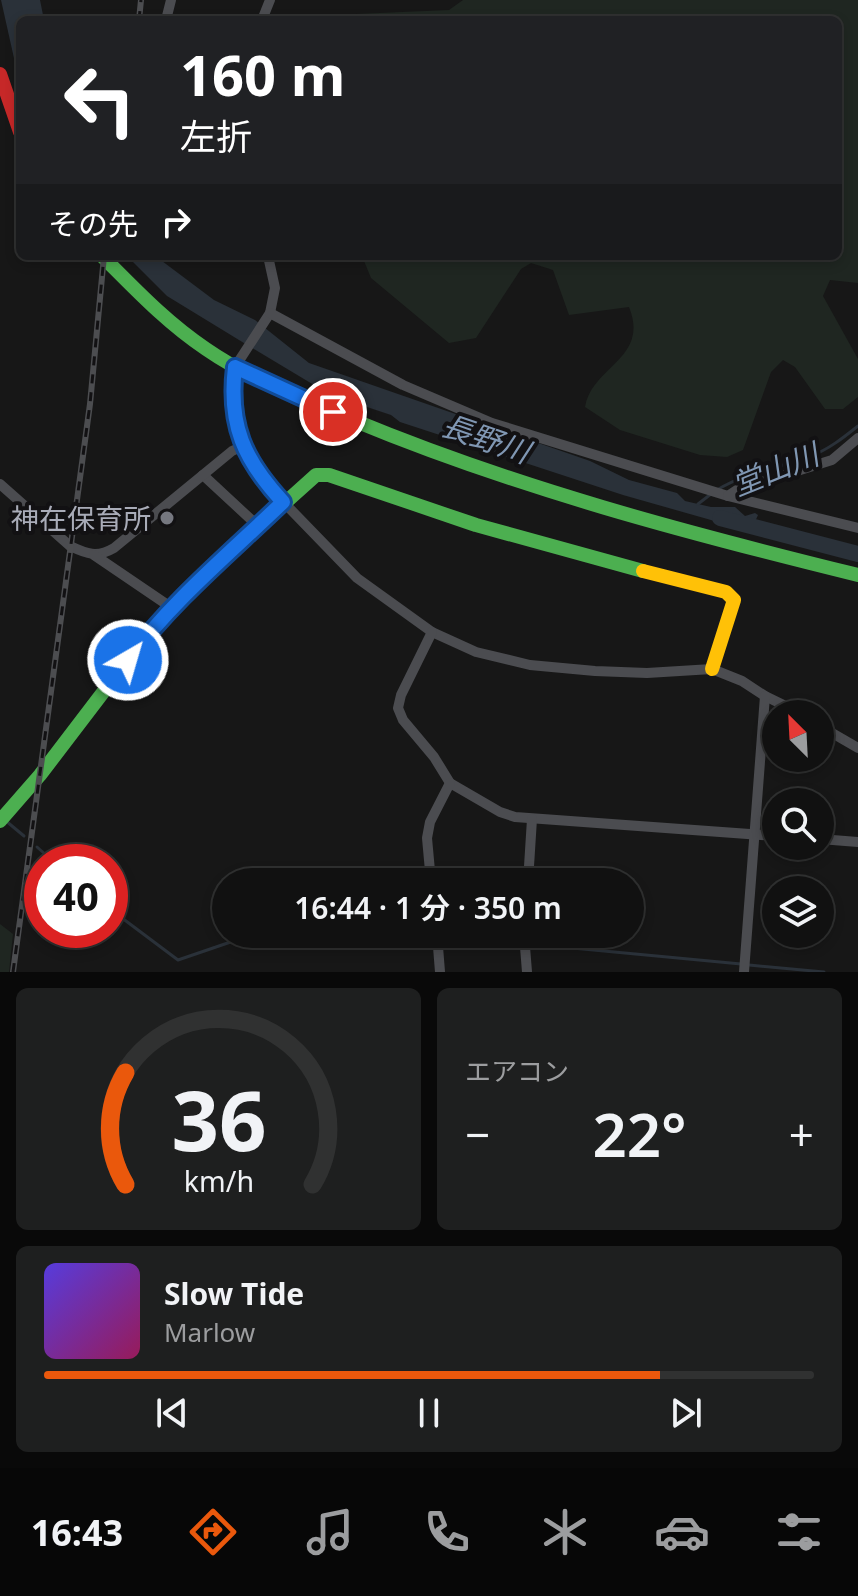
<!DOCTYPE html>
<html lang="ja">
<head>
<meta charset="utf-8">
<style>
	:root { --surface:#111; --page:#1e1f1f; --text:#f1f3f6; --muted:#9c9d9f; --line:#303131; --accent:#ea580c }
	body { margin:0; font-family:"Noto Sans","Noto Sans JP",sans-serif; background:var(--page); color:var(--text); height:100vh; display:flex; flex-direction:column; font-size:30px; white-space:nowrap }
	* { box-sizing:border-box; margin:0 }
	p { font-size:26px; color:var(--muted) }
	.icon { flex:none; width:44px; height:44px; fill:none; stroke:currentColor; stroke-width:2; stroke-linecap:round; stroke-linejoin:round }
	.map { position:relative; height:972px; overflow:hidden }
	.sheet { display:flex; flex-direction:column; gap:16px; padding:16px; background:#090909; flex:1 }
	.sheet>* { flex:none }
	.banner { position:absolute; left:16px; top:16px; width:826px; height:244px; border-radius:12px; box-shadow:0 4px 12px #0003,0 0 0 2px var(--line); background:#202124; color:#fff; overflow:hidden }
	.needle { width:52px; rotate:336deg }
	.fabs { position:absolute; left:762px; top:700px; display:grid; gap:16px }
	.fabs a { display:grid; place-items:center; width:72px; height:72px; border-radius:50%; background:var(--surface); box-shadow:0 4px 12px #0003,0 0 0 2px var(--line); font-size:40px }
	.speed { position:absolute; left:24px; top:844px; display:flex; gap:16px; font-size:40px; font-weight:700; text-align:center }
	.speed>* { display:grid; place-content:center; width:104px; height:104px; border-radius:50%; background:var(--surface); box-shadow:0 4px 12px #0003,0 0 0 2px var(--line); line-height:1 }
	.speed .limit { border:12px solid #d22; background:#fff; color:#111 }
	.pin { position:absolute; display:grid; place-items:center; width:68px; height:68px; color:#fff; margin:-34px; border:4px solid #fff; border-radius:50%; box-shadow:0 2px 8px #0007 }
	.me { position:absolute; width:88px; margin:-44px; rotate:38deg; stroke-linejoin:round; filter:drop-shadow(0 0 6px #0008) }
	.turn { display:flex; align-items:center; gap:28px; height:168px; padding:0 32px; font-size:36px }
	.turn .icon { width:104px; height:104px; stroke-width:2.5 }
	.turn b { display:block; font-size:56px; line-height:68px }
	.then { display:flex; align-items:center; height:76px; padding:0 32px; background:#0003; gap:16px; font-size:30px }
	.big { font-size:60px; font-weight:600; line-height:1.1 }
	.sheet .widget { flex:1; display:flex; flex-direction:column; justify-content:center; gap:12px; min-width:0; padding:0 28px; border-radius:12px; background:var(--page) }
	.sheet .dial { align-items:center; gap:0 }
	.dial svg { height:208px; overflow:visible; fill:none; stroke:var(--line); stroke-width:7; stroke-linecap:round; text-anchor:middle }
	.dial text { fill:var(--text); stroke:none }
	.song { display:flex; align-items:center; gap:24px }
	.cover { width:96px; height:96px; border-radius:12px; background:linear-gradient(135deg,hsl(250 70% 55%),hsl(330 70% 35%)) }
	.played { height:8px; border-radius:4px; background:linear-gradient(90deg,var(--accent) 80%,var(--line) 80%) }
	.keys { display:flex; justify-content:space-around; direction:ltr }
	.heat { display:flex; justify-content:space-between; align-items:center; font-size:44px; direction:ltr }
	.sheet .tiles { flex:1; display:grid; gap:16px; grid-template-columns:1fr 1fr }
	.widget:last-child { grid-column:span 2 }
	.trip { position:absolute; left:212px; top:868px; width:432px; height:80px; border-radius:40px; background:var(--surface); box-shadow:0 4px 12px #0003,0 0 0 2px var(--line); font-weight:600; line-height:80px; text-align:center }
	.menu { display:flex; height:128px; justify-content:space-around; align-items:center; background:#070707; color:var(--muted) }
	.menu .icon { width:56px; height:56px }
	.menu .on { color:var(--accent) }
	.menu b { font-size:36px; color:var(--text) }
	.map>svg:first-child { display:block }
</style>
</head>
<body>
<div class="map">
<svg width="858" height="972" viewBox="0 0 858 972">
	<rect width="100%" height="100%" fill="#171717"/>
	<!-- green -->
	<g fill="#1f2621">
		<path d="M463,0H858V283L830,280L823,296L858,359V397L843,409H825L795,367L783,360L771,372L743,450L727,457L700,455L620,430L585,407C592,366 650,359 629,307L569,315L553,270L531,263L521,269L476,338L449,343L371,278L362,256H838V20H350L356,14L449,10Z"/>
		<path d="M0,924L13,934L9,972H0Z"/>
	</g>
	<!-- water -->
	<g fill="#2a3139">
		<path d="M1,0H40L44,20H20V85Z"/>
		<path d="M127,256H159L162,261L214,300L255,320L309,363L590,461L629,480L677,493L685,501L711,507H735L745,516L755,513L758,515L754,524L742,520L732,526L623,495L400,422L391,415L358,404L314,385L239,340L167,296Z"/>
	</g>
	<g fill="none" stroke-linecap="round" stroke-linejoin="round">
		<!-- stream -->
		<g stroke="#2a3139" stroke-width="3">
			<path d="M717,490C746,472 780,468 811,456C829,449 843,438 858,426"/>
			<path d="M698,504L711,494"/>
			<path d="M6,821L24,836"/>
			<path d="M37,847L54,862"/>
			<path d="M110,909L178,960L254,934"/>
			<path d="M489,934L518,943"/>
			<path d="M530,944L741,964"/>
			<path d="M749,965L824,972"/>
		</g>
		<!-- river -->
		<path stroke="#2a3139" stroke-width="16" d="M720,518L858,554"/>
		<!-- street -->
		<g stroke="#4b4c50" stroke-width="10">
			<path d="M166,20L171,0"/>
			<path d="M262,20L270,0"/>
			<path d="M268,256L275,288L270,313L235,367L232,391L243,446L265,483L357,578L432,632L476,652L530,665L595,671L647,673L712,669L742,681L765,696L802,714"/>
			<path d="M270,313L403,385L492,423L728,496L858,528"/>
			<path d="M203,475L258,526"/>
			<path d="M0,484L70,546C87,554 97,558 114,548L232,451L243,446"/>
			<path d="M728,496L737,490L832,460L858,438"/>
			<path d="M94,555L172,608"/>
			<path d="M432,632L401,695L398,708L403,720L434,757L450,783L500,812L515,817L776,836"/>
			<path d="M820,726L858,748"/>
			<path d="M820,839L858,842"/>
			<path d="M431,882L427,838L430,822L450,783"/>
			<path d="M528,882L532,819"/>
			<path d="M437,934L440,972"/>
			<path d="M524,934L527,972"/>
			<path d="M744,972L765,696"/>
		</g>
		<!-- fast -->
		<g stroke="#4caf50" stroke-width="14">
			<path d="M102,256C135,289 167,323 206,349C251,380 303,399 353,420C517,488 687,533 858,575"/>
			<path d="M0,821L40,775L146,636L228,554L316,475H329L476,525L643,571"/>
		</g>
		<!-- slow -->
		<path stroke="#ffc107" stroke-width="14" d="M643,571L726,592L734,600L712,669"/>
		<!-- jam -->
		<path stroke="#c62828" stroke-width="14" d="M0,74L20,132"/>
		<!-- rail casing -->
		<g stroke="#4c4d50" stroke-width="6">
			<g id="rail">
				<path d="M139,20L141,0"/>
				<path d="M13,972L90,404L104,256"/>
			</g>
		</g>
		<!-- rail -->
		<use href="#rail" stroke="#121113" stroke-width="3" stroke-dasharray="9" stroke-linecap="butt"/>
	</g>
	<g fill="none" stroke-linecap="round" stroke-linejoin="round">
		<!-- route casing -->
		<g stroke="#114b97" stroke-width="20">
			<path id="route" d="M128,660C172,601 230,553 283,502C244,460 228,425 235,367L333,412"/>
		</g>
		<!-- route -->
		<use href="#route" stroke="#1a73e8" stroke-width="14"/>
	</g>
	<!-- markers -->
	<circle fill="#767880" stroke="#121113" stroke-width="3" cx="167" cy="518" r="8"/>
	<g text-anchor="middle" dominant-baseline="central" stroke-width="8" stroke-linejoin="round" paint-order="stroke">
		<!-- poi labels -->
		<g font-size="28" fill="#a9acb8" stroke="#121113" text-anchor="end">
			<text x="151" y="518">神在保育所</text>
		</g>
		<!-- water labels -->
		<g font-size="30" font-style="italic" fill="#8097b3" stroke="#121113">
			<text transform="translate(486 438) rotate(19)">長野川</text>
			<text transform="translate(775 469) rotate(-22)">堂山川</text>
		</g>
	</g>
</svg>
<div class="fabs">
<a><svg class="needle" viewBox="-14 -14 28 28"><path d="M0-13l5 13h-10z" fill="#e53935"/><path d="M0 13l5-13h-10z" fill="#9c9d9f"/></svg></a>
<a><svg class="icon" aria-label="search" viewBox="0 0 24 24"><circle cx="10" cy="10" r="6"/><path d="M15 15l6 6"/></svg></a>
<a><svg class="icon" aria-label="layers" viewBox="0 0 24 24"><path d="M12 4l9 5-9 5-9-5zM3 14l9 5 9-5"/></svg></a>
</div>
<div class="speed"><div class="limit">40</div></div>
<div class="pin" style="left:333px;top:412px;background:#d93025"><svg class="icon" aria-label="arrive" viewBox="0 0 24 24"><path d="M6 21V4h12l-3 4 3 4H6"/></svg></div>
<svg class="me" style="left:128px;top:660px" viewBox="-20 -20 40 40"><circle r="17" fill="#1a73e8" stroke="#fff" stroke-width="3"/><path d="M0-11L8 9 0 5-8 9z" fill="#fff"/></svg>
<div class="trip">16:44 · 1 分 · 350 m</div>
<div class="banner">
<div class="turn"><svg class="icon" aria-label="left" viewBox="0 0 24 24"><path d="M17 20v-9H6M10 6l-5 5 5 5"/></svg><div><b>160 m</b>左折</div></div>
<div class="then">その先<svg class="icon" aria-label="right" viewBox="0 0 24 24"><path d="M7 20v-9h11M14 6l5 5-5 5"/></svg></div>
</div>
</div>
<section class="sheet">
<div class="tiles">
<div class="widget dial"><svg viewBox="0 0 100 80">
<path d="M14 69A42 42 0 1 1 86 69"/>
<path d="M14 69A42 42 0 0 1 14 26" stroke="#ea580c"/>
<text x="50" y="56" font-size="32" font-weight="700">36</text>
<text x="50" y="72" font-size="11">km/h</text>
</svg></div>
<div class="widget"><p>エアコン</p>
<div class="heat"><a>−</a><b class="big">22°</b><a>+</a></div>
</div>
<div class="widget">
<div class="song"><i class="cover"></i><div><b>Slow Tide</b><p>Marlow</p></div></div>
<div class="played"></div>
<div class="keys"><svg class="icon" aria-label="previous" viewBox="0 0 24 24"><path d="M18 5L8 12l10 7zM5 5v14"/></svg><svg class="icon" aria-label="pause" viewBox="0 0 24 24"><path d="M8 5v14M16 5v14"/></svg><svg class="icon" aria-label="next" viewBox="0 0 24 24"><path d="M6 5l10 7-10 7zM19 5v14"/></svg></div>
</div>
</div>
</section>
<nav class="menu">
<b>16:43</b>
<svg class="icon on" aria-label="directions" viewBox="0 0 24 24"><path d="M12 3l9 9-9 9-9-9zM9 14v-3h6M13 9l2 2-2 2"/></svg>
<svg class="icon" aria-label="music" viewBox="0 0 24 24"><path d="M9 18V5l10-2v13"/><circle cx="6" cy="18" r="3"/><circle cx="16" cy="16" r="3"/></svg>
<svg class="icon" aria-label="phone" viewBox="0 0 24 24"><path d="M5 4h4l2 5-3 2q2 4 5 5l2-3 5 2v4C11 20 4 13 5 4z"/></svg>
<svg class="icon" aria-label="climate" viewBox="0 0 24 24"><path d="M12 3v18M4 7l16 10M4 17L20 7"/></svg>
<svg class="icon" aria-label="car" viewBox="0 0 24 24"><path d="M5 17H2v-5l4-1 3-4h7l3 4 3 1v5h-3M9 17h6M6 11h13"/><circle cx="7" cy="17" r="2"/><circle cx="17" cy="17" r="2"/></svg>
<svg class="icon" aria-label="filters" viewBox="0 0 24 24"><path d="M4 7h16M4 17h16"/><circle cx="9" cy="7" r="2"/><circle cx="15" cy="17" r="2"/></svg>
</nav>
</body>
</html>
